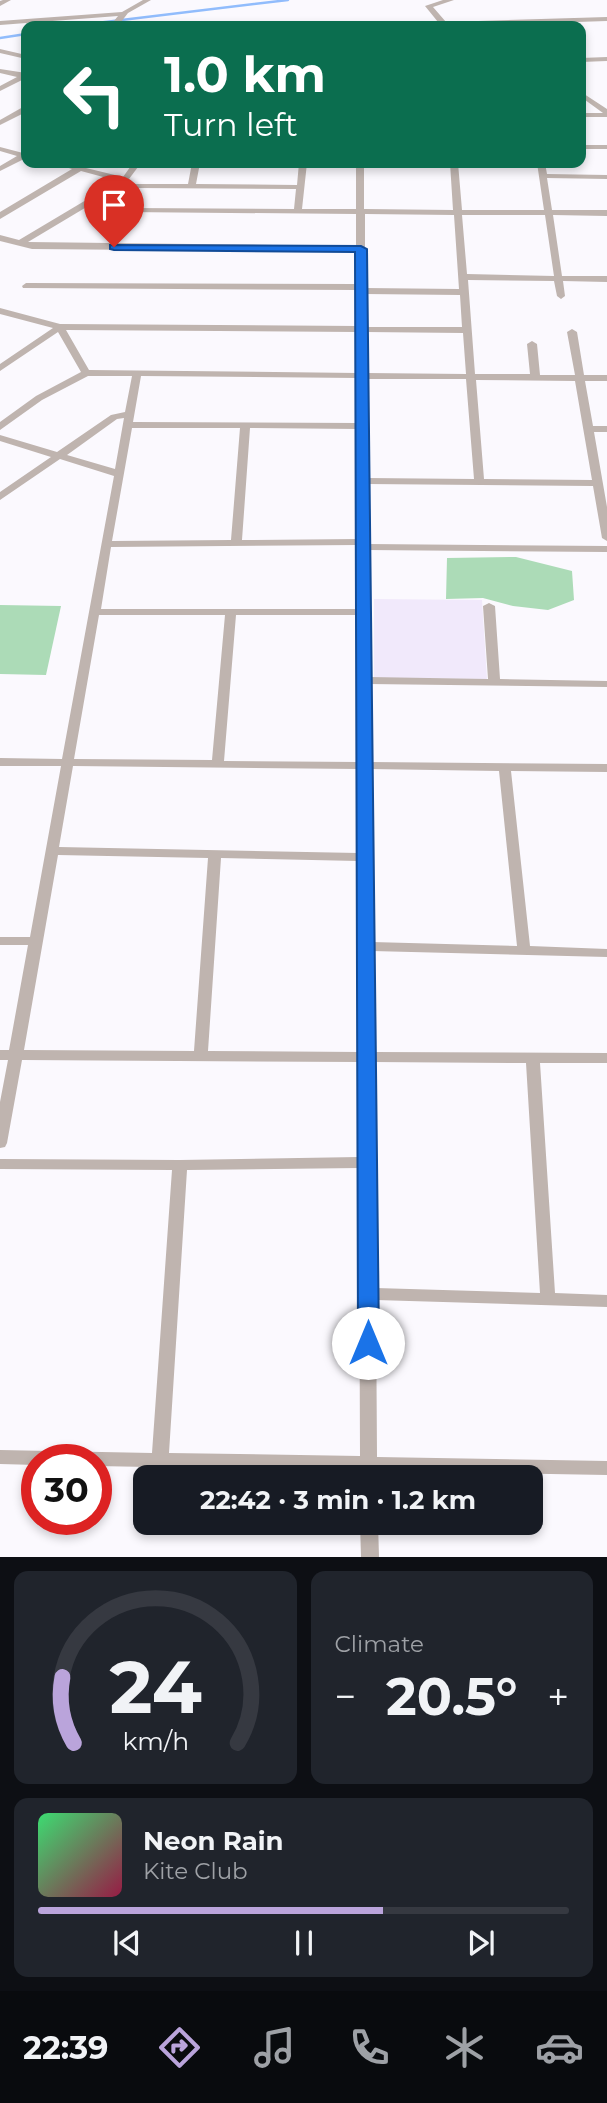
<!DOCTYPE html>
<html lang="en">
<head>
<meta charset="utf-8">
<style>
	:root { --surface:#171b24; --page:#20242c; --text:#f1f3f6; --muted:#9ea1a6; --line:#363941; --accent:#baa4db }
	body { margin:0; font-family:Montserrat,sans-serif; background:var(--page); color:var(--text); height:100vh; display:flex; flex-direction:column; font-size:26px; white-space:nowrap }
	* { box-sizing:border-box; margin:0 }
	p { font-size:23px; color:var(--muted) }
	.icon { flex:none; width:38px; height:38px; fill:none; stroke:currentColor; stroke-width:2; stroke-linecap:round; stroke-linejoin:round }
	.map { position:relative; height:1557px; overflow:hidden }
	.details { display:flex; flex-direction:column; gap:14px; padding:14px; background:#0d0f14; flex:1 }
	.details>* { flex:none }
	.banner { position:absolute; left:21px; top:21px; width:565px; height:147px; border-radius:14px; box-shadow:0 4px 10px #0003; background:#0b6e4f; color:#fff; overflow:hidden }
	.speed { position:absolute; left:21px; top:1444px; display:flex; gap:14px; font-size:35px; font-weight:700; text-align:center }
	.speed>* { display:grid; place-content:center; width:91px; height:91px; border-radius:50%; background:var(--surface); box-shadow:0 4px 10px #0003; line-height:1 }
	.speed .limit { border:10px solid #d22; background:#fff; color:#111 }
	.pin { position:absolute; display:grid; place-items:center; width:60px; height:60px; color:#fff; margin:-72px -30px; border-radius:50% 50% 50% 0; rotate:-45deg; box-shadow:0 0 7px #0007 }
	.pin .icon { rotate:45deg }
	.me { position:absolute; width:77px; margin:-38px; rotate:0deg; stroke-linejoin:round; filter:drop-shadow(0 0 5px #0008) }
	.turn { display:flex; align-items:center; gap:24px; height:147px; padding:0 28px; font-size:32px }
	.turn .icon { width:91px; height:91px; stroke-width:2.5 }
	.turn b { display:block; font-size:49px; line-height:60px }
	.big { font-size:52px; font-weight:700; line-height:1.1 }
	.details .card { flex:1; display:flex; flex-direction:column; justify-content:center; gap:10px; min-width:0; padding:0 24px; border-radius:14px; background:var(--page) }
	.details .dial { align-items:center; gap:0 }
	.dial svg { height:182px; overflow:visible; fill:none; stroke:var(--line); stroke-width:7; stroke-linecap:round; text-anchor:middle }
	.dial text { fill:var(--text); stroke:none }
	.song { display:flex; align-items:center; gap:21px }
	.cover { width:84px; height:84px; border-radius:10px; background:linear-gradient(135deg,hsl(140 70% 55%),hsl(340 70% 35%)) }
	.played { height:7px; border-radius:4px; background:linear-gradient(90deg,var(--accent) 65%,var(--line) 65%) }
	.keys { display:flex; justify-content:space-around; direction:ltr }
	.heat { display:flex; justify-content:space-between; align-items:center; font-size:38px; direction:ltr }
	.details .tiles { flex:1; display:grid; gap:14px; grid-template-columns:1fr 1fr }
	.card:last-child { grid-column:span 2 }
	.trip { position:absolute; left:133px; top:1465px; width:410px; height:70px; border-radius:14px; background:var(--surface); box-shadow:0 4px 10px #0003; font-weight:700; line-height:70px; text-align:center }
	.tabs { display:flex; height:112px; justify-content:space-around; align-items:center; background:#090b0e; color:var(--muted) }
	.tabs .icon { width:49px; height:49px }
	.tabs .current { color:var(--accent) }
	.tabs b { font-size:32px; color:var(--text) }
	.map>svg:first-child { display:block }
</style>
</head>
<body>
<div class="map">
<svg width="607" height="1557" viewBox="0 0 607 1557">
	<rect width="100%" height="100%" fill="#fbf9fe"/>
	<!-- built -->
	<path fill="#f1e9fb" d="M374,599L482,600L487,679L374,678Z"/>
	<!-- green -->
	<g fill="#acdbb7">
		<path d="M516,557L572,571L574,600L548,610L513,606L483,598L446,599L447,558Z"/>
		<path d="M0,605L61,606L46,675L0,674Z"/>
	</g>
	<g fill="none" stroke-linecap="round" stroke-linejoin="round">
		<!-- stream -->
		<g stroke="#91bcfc" stroke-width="2.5">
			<path d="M72,26L288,0"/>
			<path d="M0,38L26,34"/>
		</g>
		<!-- street -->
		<g fill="#bfb4af" fill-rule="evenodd">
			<path d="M3,0H11L0,6V1Z"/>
			<path d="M143,0H151L128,13L118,26H110L118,16L0,25V21L122,12Z"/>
			<path d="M443,0H454L433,7L446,22L607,17V21L449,26H364L368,24L438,22L425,6Z"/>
			<path d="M183,22L198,25L200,26H175Z"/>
			<path d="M0,49L26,55V59L0,53Z"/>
			<path d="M607,57V61L581,62V58Z"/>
			<path d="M0,69L26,73V78L0,91V86L17,77L0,73Z"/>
			<path d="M581,92L607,109V117H581V113H603L581,97Z"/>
			<path d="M23,107H26V112L0,125V120Z"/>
			<rect x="581" y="145" width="26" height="4"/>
			<path d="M0,147L23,153L26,152V158L0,171V166L17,156L0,151Z"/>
			<path d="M52,163H65L78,166L84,163H93L86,168L123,177L133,163H141L129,179L135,184H188L192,163H200L196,184L297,185L299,163H307L302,209H356V163H364V209L453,210L450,163H458L462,210H544L537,163H545L547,174L607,175V179L547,178L552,210H607V216L553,215L562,276H607V282L563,281L565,296L561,299L557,296L554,281L468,280L475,374H530L527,344L532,341L537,344L540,375H575L567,332L572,329L577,332L584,375H607V381H585L593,426H607V432H594L607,507V541L602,538L593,486L367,484L368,544L607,546V552L368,550L369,677L488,679L483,606L489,603L495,606L500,679L607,681V687L369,684L370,762L607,764V772L511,771L530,946L607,949V957L372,951L373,1052L607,1053V1063H540L555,1293L607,1295V1307L376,1300L377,1457L607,1461V1475L377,1471L378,1477H360V1471L96,1466V1460H37V1465L0,1464V1450L152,1453L172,1170L0,1169V1159L180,1160L359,1157V1062L22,1060L7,1143L5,1147L0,1148V1102L8,1060H0V1050H9L28,945H0V937H30L61,766H0V758L62,759L114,476L60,459L0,500V492L51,457L0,441V435L57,452L111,415L125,412L132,376H88L42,400L0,430V422L36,396L81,372L58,332L0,371V364L53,328L0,314V308L60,324L357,326L356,290L23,288L22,286L26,283L356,284V252L32,249L0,241V235L19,240L118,181L81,171L0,219V212L72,169ZM125,184L129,187L121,210L125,212L356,214V246L28,242ZM136,188L296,189L294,209L130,208ZM365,214L454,215L459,289L365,288ZM462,215H545L554,276L467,274ZM365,294L460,295L462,327H366ZM66,330L357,332V373L89,370ZM366,332L463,333L466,374L366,373ZM141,376L357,378V423L133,422ZM366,379H466L474,479L367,478ZM476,380L575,381L592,480L484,479ZM124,418L115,469L67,455L117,419ZM132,428H240L231,540L112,541ZM250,428L357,429V539L242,540ZM357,545L358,609H101L111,547ZM99,615H225L212,760L74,759ZM236,615H358V762L224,761ZM73,766L358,769V853L59,847ZM370,769L499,771L517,946L372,942ZM58,855L208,858L194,1051L24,1050ZM221,858L358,861L359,1052L208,1051ZM373,1062L526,1063L540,1293L376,1288ZM359,1168L360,1456L169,1453L187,1170Z"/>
			<path d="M360,1522H378L379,1557H361Z"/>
		</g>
	</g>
	<!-- route -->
	<path fill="#1a73e8" stroke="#114b97" stroke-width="2" d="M110,245L361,246L367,249L379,1343L376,1348L368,1351L361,1348L358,1343L355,252L114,250L110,249Z"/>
</svg>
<div class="speed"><div class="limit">30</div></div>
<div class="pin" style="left:114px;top:247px;background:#d93025"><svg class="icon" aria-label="arrive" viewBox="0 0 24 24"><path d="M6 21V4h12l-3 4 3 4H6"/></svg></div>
<svg class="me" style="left:368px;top:1343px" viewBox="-20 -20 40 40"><circle r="19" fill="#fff"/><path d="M0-13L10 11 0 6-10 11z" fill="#1a73e8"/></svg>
<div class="trip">22:42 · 3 min · 1.2 km</div>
<div class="banner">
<div class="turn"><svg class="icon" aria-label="left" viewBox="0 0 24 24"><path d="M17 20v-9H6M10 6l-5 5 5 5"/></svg><div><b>1.0 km</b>Turn left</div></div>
</div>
</div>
<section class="details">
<div class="tiles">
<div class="card dial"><svg viewBox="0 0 100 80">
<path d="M14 69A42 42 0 1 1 86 69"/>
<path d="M14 69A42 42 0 0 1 9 40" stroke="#baa4db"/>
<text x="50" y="56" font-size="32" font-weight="700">24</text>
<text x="50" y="72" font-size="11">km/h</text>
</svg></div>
<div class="card"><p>Climate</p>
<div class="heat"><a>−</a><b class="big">20.5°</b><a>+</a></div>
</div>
<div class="card">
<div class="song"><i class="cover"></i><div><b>Neon Rain</b><p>Kite Club</p></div></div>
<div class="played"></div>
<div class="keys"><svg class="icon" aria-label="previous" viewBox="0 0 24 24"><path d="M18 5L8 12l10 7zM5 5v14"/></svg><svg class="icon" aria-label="pause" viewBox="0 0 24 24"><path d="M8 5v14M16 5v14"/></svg><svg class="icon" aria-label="next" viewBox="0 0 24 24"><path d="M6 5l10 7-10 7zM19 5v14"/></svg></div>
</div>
</div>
</section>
<nav class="tabs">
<b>22:39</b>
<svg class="icon current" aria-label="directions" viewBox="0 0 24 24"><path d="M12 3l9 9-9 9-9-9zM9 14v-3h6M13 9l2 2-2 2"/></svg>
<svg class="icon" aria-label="music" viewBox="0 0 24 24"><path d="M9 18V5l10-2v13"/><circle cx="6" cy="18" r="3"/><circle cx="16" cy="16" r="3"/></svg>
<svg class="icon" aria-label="phone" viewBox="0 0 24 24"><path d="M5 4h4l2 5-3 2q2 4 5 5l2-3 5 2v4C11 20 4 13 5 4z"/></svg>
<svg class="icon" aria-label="climate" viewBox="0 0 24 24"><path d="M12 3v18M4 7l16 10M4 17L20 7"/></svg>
<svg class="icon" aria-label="car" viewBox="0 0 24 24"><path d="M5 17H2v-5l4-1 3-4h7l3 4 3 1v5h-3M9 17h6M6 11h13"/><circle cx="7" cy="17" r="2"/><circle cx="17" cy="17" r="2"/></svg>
</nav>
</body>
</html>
